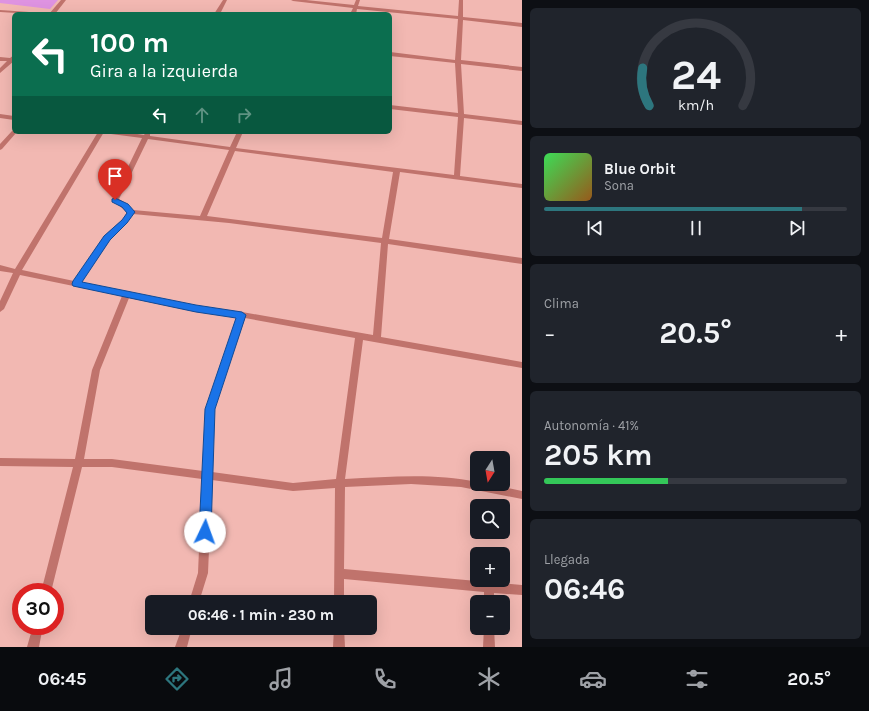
<!DOCTYPE html>
<html lang="es">
<head>
<meta charset="utf-8">
<style>
	:root { --surface:#171b24; --page:#20242c; --text:#f1f3f6; --muted:#9ea1a6; --line:#363941; --accent:#2d767e }
	body { margin:0; font-family:Karla,sans-serif; background:var(--page); color:var(--text); height:100vh; display:flex; flex-direction:column; font-size:15px; white-space:nowrap }
	* { box-sizing:border-box; margin:0 }
	p { font-size:13px; color:var(--muted) }
	.icon { flex:none; width:22px; height:22px; fill:none; stroke:currentColor; stroke-width:2; stroke-linecap:round; stroke-linejoin:round }
	.map { position:relative; flex:1; overflow:hidden }
	.details { display:flex; flex-direction:column; gap:8px; padding:8px; background:#0d0f14; width:347px }
	.details>* { flex:none }
	.guide { position:absolute; left:12px; top:12px; width:380px; height:122px; border-radius:6px; box-shadow:0 4px 16px #0002; background:#0b6e4f; color:#fff; overflow:hidden }
	.needle { width:26px; rotate:191deg }
	.controls { position:absolute; left:470px; top:451px; display:grid; gap:8px }
	.controls a { display:grid; place-items:center; width:40px; height:40px; border-radius:6px; background:var(--surface); box-shadow:0 4px 16px #0002; font-size:20px }
	.speed { position:absolute; left:12px; top:583px; display:flex; gap:8px; font-size:20px; font-weight:700; text-align:center }
	.speed>* { display:grid; place-content:center; width:52px; height:52px; border-radius:50%; background:var(--surface); box-shadow:0 4px 16px #0002; line-height:1 }
	.speed .limit { border:6px solid #d22; background:#fff; color:#111 }
	.pin { position:absolute; display:grid; place-items:center; width:34px; height:34px; color:#fff; margin:-41px -17px; border-radius:50% 50% 50% 0; rotate:-45deg; box-shadow:0 0 4px #0007 }
	.pin .icon { rotate:45deg }
	.me { position:absolute; width:44px; margin:-22px; rotate:3deg; stroke-linejoin:round; filter:drop-shadow(0 0 3px #0008) }
	.turn { display:flex; align-items:center; gap:14px; height:84px; padding:0 12px; font-size:18px }
	.turn .icon { width:52px; height:52px; stroke-width:2.5 }
	.turn b { display:block; font-size:28px; line-height:34px }
	.lanes { display:flex; align-items:center; height:38px; padding:0 12px; background:#0003; justify-content:center; gap:20px; direction:ltr }
	.lanes .off { opacity:.35 }
	.big { font-size:30px; font-weight:700; line-height:1.1 }
	.details .card { flex:1; display:flex; flex-direction:column; justify-content:center; gap:6px; min-width:0; padding:0 14px; border-radius:6px; background:var(--page) }
	.details .dial { align-items:center; gap:0 }
	.dial svg { height:104px; overflow:visible; fill:none; stroke:var(--line); stroke-width:7; stroke-linecap:round; text-anchor:middle }
	.dial text { fill:var(--text); stroke:none }
	.song { display:flex; align-items:center; gap:12px }
	.cover { width:48px; height:48px; border-radius:6px; background:linear-gradient(135deg,hsl(130 70% 55%),hsl(30 70% 35%)) }
	.played { height:4px; border-radius:2px; background:linear-gradient(90deg,var(--accent) 85%,var(--line) 85%) }
	.keys { display:flex; justify-content:space-around; direction:ltr }
	.heat { display:flex; justify-content:space-between; align-items:center; font-size:22px; direction:ltr }
	.charge { height:6px; border-radius:3px; background:linear-gradient(90deg,#34c759 41%,var(--line) 0) }
	.trip { position:absolute; left:145px; top:595px; width:232px; height:40px; border-radius:6px; background:var(--surface); box-shadow:0 4px 16px #0002; font-weight:700; line-height:40px; text-align:center }
	.dock { display:flex; height:64px; justify-content:space-around; align-items:center; background:#090b0e; color:var(--muted) }
	.dock .icon { width:28px; height:28px }
	.dock .current { color:var(--accent) }
	.dock b { font-size:18px; color:var(--text) }
	main { display:flex; flex:1; min-height:0 }
	.map>svg:first-child { display:block }
</style>
</head>
<body>
<main>
<div class="map">
<svg width="522" height="647" viewBox="0 0 522 647">
	<rect width="100%" height="100%" fill="#f2b8b2"/>
	<!-- green -->
	<path fill="#de93e1" d="M0,0H58L50,9L0,3Z"/>
	<g fill="none" stroke-linecap="round" stroke-linejoin="round">
		<!-- minor -->
		<g fill="#c0736c" fill-rule="evenodd">
			<path d="M61,0H66L55,14H49Z"/>
			<path d="M223,0H227L220,14H214Z"/>
			<path d="M291,0H306L354,5L356,0H360L358,6L458,16L459,0H463V17L522,23V27L463,20L461,60L522,67V71L461,64L464,114L522,121V125L464,118L460,176L522,184V188L400,172L389,239L522,258V264L388,244L381,337L522,362V368L363,340L345,479C389,477 434,473 477,482V484H488L522,491V499L461,487L411,484L345,487L344,569L522,585V595L494,593V602H484V592L344,579V602H334L335,488L293,491L212,480L208,573L199,602H189L198,573L202,479L112,467H82L51,592H41L73,467L0,466V458L75,459L92,370L122,296L20,275L4,309L0,312V301L13,273L0,271V265L15,269L98,132H104L22,270L74,281L104,236L123,219L127,212L112,200L142,138L111,134L108,132H124L144,135L146,132H150V136L230,147L237,132H243L236,148L454,175L458,117L390,109V105L458,113L455,63L390,56V52L455,60L458,19L357,9L356,14H350L353,8L293,1ZM148,139L229,150L200,216L133,210L127,204L119,199ZM235,151L393,172L382,238L207,216ZM133,214L229,223L381,243L373,335L242,312L196,306L81,282L110,240L127,223ZM129,298L196,312L237,317L206,409L203,471L112,459H84L100,370ZM245,318L355,338L336,479L293,483L212,472L214,409Z"/>
			<path d="M0,10L29,12L32,14L0,12Z"/>
			<path d="M14,55V61L0,73V68L7,61H0V57L10,58Z"/>
			<path d="M0,114L14,116V120L0,118Z"/>
			<path d="M14,130V132H17L16,133L2,149L0,150V144L12,131Z"/>
			<path d="M33,626H43L39,647H27Z"/>
			<path d="M182,628H192L187,647H175Z"/>
			<path d="M334,628H344L345,647H333Z"/>
			<path d="M484,628H494L495,647H483Z"/>
		</g>
	</g>
	<!-- route -->
	<path fill="#1a73e8" stroke="#114b97" d="M115,198L128,204L135,212L127,223L110,240L82,282L196,305L242,312L246,315L215,409L211,532L209,535L205,537L201,535L199,532L205,409L236,318L196,312L73,286L72,284L73,281L104,236L122,220L127,213L122,207L112,202V199Z"/>
</svg>
<div class="controls">
<a><svg class="needle" viewBox="-14 -14 28 28"><path d="M0-13l5 13h-10z" fill="#e53935"/><path d="M0 13l5-13h-10z" fill="#9ea1a6"/></svg></a>
<a><svg class="icon" aria-label="search" viewBox="0 0 24 24"><circle cx="10" cy="10" r="6"/><path d="M15 15l6 6"/></svg></a>
<a>+</a>
<a>−</a>
</div>
<div class="speed"><div class="limit">30</div></div>
<div class="pin" style="left:115px;top:200px;background:#d93025"><svg class="icon" aria-label="arrive" viewBox="0 0 24 24"><path d="M6 21V4h12l-3 4 3 4H6"/></svg></div>
<svg class="me" style="left:205px;top:532px" viewBox="-20 -20 40 40"><circle r="19" fill="#fff"/><path d="M0-13L10 11 0 6-10 11z" fill="#1a73e8"/></svg>
<div class="trip">06:46 · 1 min · 230 m</div>
<div class="guide">
<div class="turn"><svg class="icon" aria-label="left" viewBox="0 0 24 24"><path d="M17 20v-9H6M10 6l-5 5 5 5"/></svg><div><b>100 m</b>Gira a la izquierda</div></div>
<div class="lanes"><svg class="icon" aria-label="left" viewBox="0 0 24 24"><path d="M17 20v-9H6M10 6l-5 5 5 5"/></svg><svg class="icon off" aria-label="ahead" viewBox="0 0 24 24"><path d="M12 20V5M6 11l6-6 6 6"/></svg><svg class="icon off" aria-label="right" viewBox="0 0 24 24"><path d="M7 20v-9h11M14 6l5 5-5 5"/></svg></div>
</div>
</div>
<section class="details">
<div class="card dial"><svg viewBox="0 0 100 80">
<path d="M14 69A42 42 0 1 1 86 69"/>
<path d="M14 69A42 42 0 0 1 9 40" stroke="#2d767e"/>
<text x="50" y="56" font-size="32" font-weight="700">24</text>
<text x="50" y="72" font-size="11">km/h</text>
</svg></div>
<div class="card">
<div class="song"><i class="cover"></i><div><b>Blue Orbit</b><p>Sona</p></div></div>
<div class="played"></div>
<div class="keys"><svg class="icon" aria-label="previous" viewBox="0 0 24 24"><path d="M18 5L8 12l10 7zM5 5v14"/></svg><svg class="icon" aria-label="pause" viewBox="0 0 24 24"><path d="M8 5v14M16 5v14"/></svg><svg class="icon" aria-label="next" viewBox="0 0 24 24"><path d="M6 5l10 7-10 7zM19 5v14"/></svg></div>
</div>
<div class="card"><p>Clima</p>
<div class="heat"><a>−</a><b class="big">20.5°</b><a>+</a></div>
</div>
<div class="card"><p>Autonomía · 41%</p><b class="big">205 km</b><div class="charge"></div></div>
<div class="card"><p>Llegada</p><b class="big">06:46</b></div>
</section>
</main>
<nav class="dock">
<b>06:45</b>
<svg class="icon current" aria-label="directions" viewBox="0 0 24 24"><path d="M12 3l9 9-9 9-9-9zM9 14v-3h6M13 9l2 2-2 2"/></svg>
<svg class="icon" aria-label="music" viewBox="0 0 24 24"><path d="M9 18V5l10-2v13"/><circle cx="6" cy="18" r="3"/><circle cx="16" cy="16" r="3"/></svg>
<svg class="icon" aria-label="phone" viewBox="0 0 24 24"><path d="M5 4h4l2 5-3 2q2 4 5 5l2-3 5 2v4C11 20 4 13 5 4z"/></svg>
<svg class="icon" aria-label="climate" viewBox="0 0 24 24"><path d="M12 3v18M4 7l16 10M4 17L20 7"/></svg>
<svg class="icon" aria-label="car" viewBox="0 0 24 24"><path d="M5 17H2v-5l4-1 3-4h7l3 4 3 1v5h-3M9 17h6M6 11h13"/><circle cx="7" cy="17" r="2"/><circle cx="17" cy="17" r="2"/></svg>
<svg class="icon" aria-label="filters" viewBox="0 0 24 24"><path d="M4 7h16M4 17h16"/><circle cx="9" cy="7" r="2"/><circle cx="15" cy="17" r="2"/></svg>
<b>20.5°</b>
</nav>
</body>
</html>
